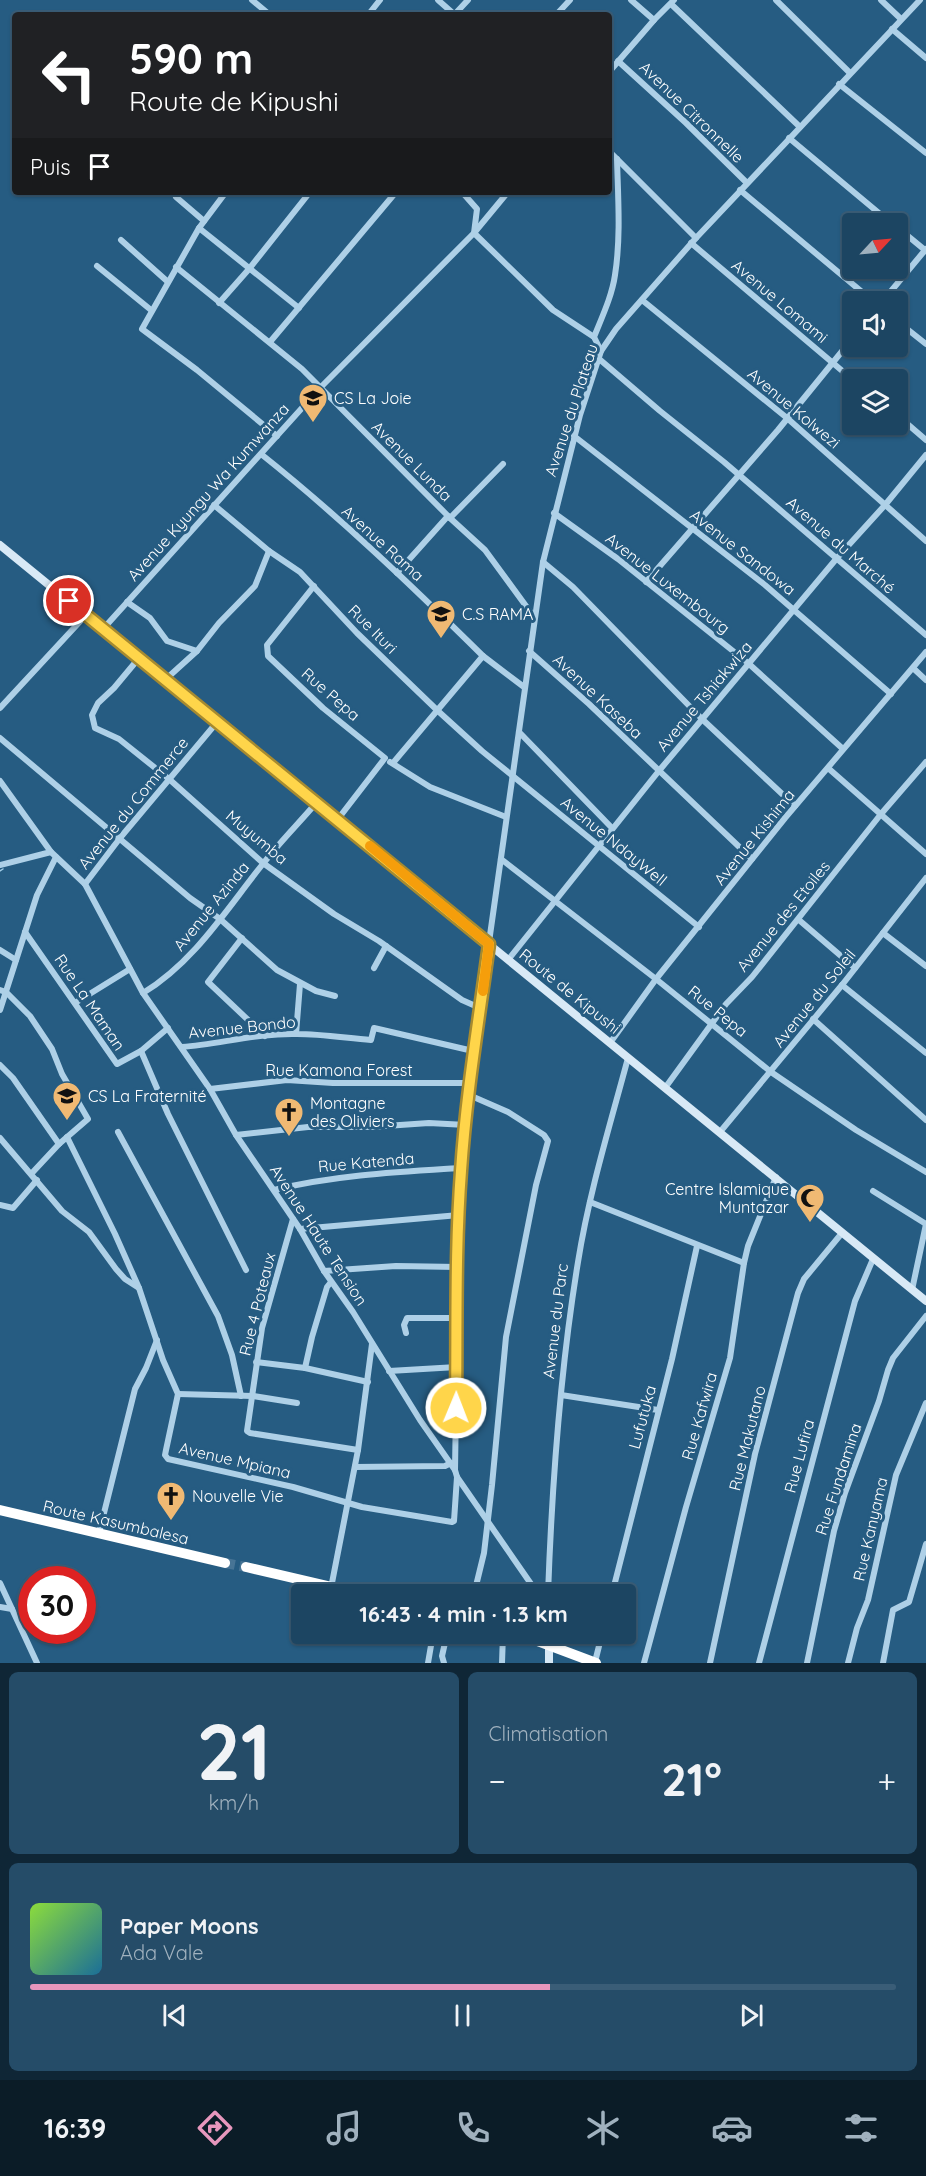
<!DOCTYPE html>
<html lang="fr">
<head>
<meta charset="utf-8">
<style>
	:root { --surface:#1c4562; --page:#254c68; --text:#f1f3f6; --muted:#a0b1be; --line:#3a5d77; --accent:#e797bd }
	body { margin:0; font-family:Quicksand,sans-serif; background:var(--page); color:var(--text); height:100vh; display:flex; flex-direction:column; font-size:22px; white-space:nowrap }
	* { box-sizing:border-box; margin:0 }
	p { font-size:20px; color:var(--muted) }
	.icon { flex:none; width:33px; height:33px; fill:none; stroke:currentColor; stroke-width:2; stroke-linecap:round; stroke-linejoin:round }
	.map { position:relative; height:1663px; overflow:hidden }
	.drawer { display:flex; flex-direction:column; gap:9px; padding:9px; background:#0f2636; flex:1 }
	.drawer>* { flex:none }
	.top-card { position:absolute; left:12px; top:12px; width:600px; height:183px; border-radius:6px; box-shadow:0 2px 4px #0004,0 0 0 2px var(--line); background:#202124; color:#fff; overflow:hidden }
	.needle { width:39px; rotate:64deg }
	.tools { position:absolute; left:842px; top:213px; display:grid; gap:12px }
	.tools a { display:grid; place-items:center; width:66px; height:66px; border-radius:6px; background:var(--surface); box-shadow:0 2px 4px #0004,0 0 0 2px var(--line); font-size:30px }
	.speed { position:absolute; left:18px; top:1566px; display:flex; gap:12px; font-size:30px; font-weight:700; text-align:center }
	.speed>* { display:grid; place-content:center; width:78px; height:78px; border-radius:50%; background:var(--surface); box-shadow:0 2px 4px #0004,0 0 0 2px var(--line); line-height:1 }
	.speed .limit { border:9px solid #d22; background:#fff; color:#111 }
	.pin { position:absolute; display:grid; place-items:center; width:51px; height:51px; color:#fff; margin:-26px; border:3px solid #fff; border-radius:50%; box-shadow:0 2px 6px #0007 }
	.me { position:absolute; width:66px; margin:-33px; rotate:1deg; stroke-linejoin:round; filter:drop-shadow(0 0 4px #0008) }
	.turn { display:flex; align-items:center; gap:21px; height:126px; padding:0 18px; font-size:27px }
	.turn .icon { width:78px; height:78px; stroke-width:2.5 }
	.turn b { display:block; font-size:42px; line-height:51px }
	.then { display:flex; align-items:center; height:57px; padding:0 18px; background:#0003; gap:12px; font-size:22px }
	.big { font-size:45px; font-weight:800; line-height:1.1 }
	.drawer .widget { flex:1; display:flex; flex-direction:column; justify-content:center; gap:9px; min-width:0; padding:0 21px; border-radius:9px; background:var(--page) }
	.drawer .dial { align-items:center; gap:0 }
	.dial b { font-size:78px; line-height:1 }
	.song { display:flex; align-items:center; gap:18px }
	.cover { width:72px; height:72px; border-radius:9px; background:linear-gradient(135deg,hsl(90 70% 55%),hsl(200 70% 35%)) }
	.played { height:6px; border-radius:3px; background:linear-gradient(90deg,var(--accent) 60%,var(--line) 60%) }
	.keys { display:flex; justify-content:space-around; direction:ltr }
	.heat { display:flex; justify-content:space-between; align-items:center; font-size:33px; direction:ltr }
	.drawer .tiles { flex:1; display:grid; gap:9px; grid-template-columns:1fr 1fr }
	.widget:last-child { grid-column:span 2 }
	.trip { position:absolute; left:291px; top:1584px; width:345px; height:60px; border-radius:6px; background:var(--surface); box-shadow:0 2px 4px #0004,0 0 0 2px var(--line); font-weight:800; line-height:60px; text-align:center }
	.menu { display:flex; height:96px; justify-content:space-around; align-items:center; background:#0b1c27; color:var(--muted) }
	.menu .icon { width:42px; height:42px }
	.menu .on { color:var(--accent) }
	.menu b { font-size:27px; color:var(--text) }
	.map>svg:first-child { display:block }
</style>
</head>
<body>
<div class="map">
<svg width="926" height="1663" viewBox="0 0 926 1663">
	<rect width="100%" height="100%" fill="#265c82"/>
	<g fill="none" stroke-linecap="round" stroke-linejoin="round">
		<!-- stream -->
		<path stroke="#a2cde7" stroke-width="1.5" d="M0,871L3,869"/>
		<!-- highway-tunnel -->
		<path stroke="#477495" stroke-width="10" stroke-dasharray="10 5" stroke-linecap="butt" d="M225,1563L246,1567"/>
		<!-- street -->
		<g stroke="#aed0e7" stroke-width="6">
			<path d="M252,0L270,15"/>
			<path d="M438,0L455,15"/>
			<path d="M631,0L654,20"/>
			<path d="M776,0L850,73"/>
			<path d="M881,0L901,19"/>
			<path d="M671,4L800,127"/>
			<path d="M368,15L380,0"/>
			<path d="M454,15L468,0"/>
			<path d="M556,15L570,0"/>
			<path d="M892,29L926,58"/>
			<path d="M618,61L686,123L747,183"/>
			<path d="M609,72L654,20L674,0"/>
			<path d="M839,84L926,153"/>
			<path d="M789,138L892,224"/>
			<path d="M609,151L696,238"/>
			<path d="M740,190L874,302"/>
			<path d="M226,192L199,228L142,329L197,370L277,436"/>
			<path d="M462,192L477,209L474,233L553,310L594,337L601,351"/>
			<path d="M176,197L204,221"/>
			<path d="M897,227L926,251"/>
			<path d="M199,228L299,308"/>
			<path d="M121,240L168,282"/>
			<path d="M691,243L853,380"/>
			<path d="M97,266L151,310"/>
			<path d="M176,267L302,369L450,518L485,550L534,617"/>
			<path d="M642,300L787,418L926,541"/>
			<path d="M882,302L926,249"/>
			<path d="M219,303L249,269L310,192"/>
			<path d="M897,321L926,344"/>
			<path d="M594,337C602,317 612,296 615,275C621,237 618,197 617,159"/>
			<path d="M270,342L396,192"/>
			<path d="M598,358L660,411L724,462L926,635"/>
			<path d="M897,415L926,440"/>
			<path d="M574,436L765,585L891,694"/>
			<path d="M261,454C339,516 412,586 483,656"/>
			<path d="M214,505L269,551L300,572L357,633L438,711L482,751L699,927"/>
			<path d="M554,513L618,559L748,663L843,749"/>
			<path d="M450,518L503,464"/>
			<path d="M543,562L573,587L702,719L795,806"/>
			<path d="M397,573L448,516"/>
			<path d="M646,582L778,430L852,339"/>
			<path d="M314,586L267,645L268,656L323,708L385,758L338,819"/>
			<path d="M127,602L150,618L167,641L197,651"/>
			<path d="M103,629L320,388L474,233L508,192"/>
			<path d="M529,651L589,704L752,859"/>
			<path d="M139,658L114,688L98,703L92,715L95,728L119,739L169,779L263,863L334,914L379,941L462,1000L480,1008"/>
			<path d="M913,668L926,680"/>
			<path d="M166,679L197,651L219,623L255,586L269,551"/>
			<path d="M0,708L86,615"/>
			<path d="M519,732L612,828"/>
			<path d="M0,738L190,898L220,919L277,970L316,991L335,996"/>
			<path d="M390,762L430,787L506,817"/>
			<path d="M393,763L483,656L524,687"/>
			<path d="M828,768L926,854"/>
			<path d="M0,781L51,852L85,884L143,993L210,1089L236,1135L300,1229L324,1271L353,1312L420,1420L455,1470L457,1477L538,1594"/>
			<path d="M501,859L656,979L771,1072L856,1130L926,1172"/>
			<path d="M0,865L51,852"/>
			<path d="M85,884L120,838L218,721"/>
			<path d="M799,920L855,968"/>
			<path d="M25,932L117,1064L141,1051L168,1028"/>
			<path d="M883,933L926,966"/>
			<path d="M242,938L208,982L265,1036"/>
			<path d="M0,950L16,960"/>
			<path d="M508,960L658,772L837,558L885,505L926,455"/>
			<path d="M374,968L386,946"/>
			<path d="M842,985L926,1053"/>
			<path d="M0,990L6,992L30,1016L52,1049L62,1074L88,1119L59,1144L32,1173"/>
			<path d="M143,993C194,962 226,910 262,865C279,843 299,823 317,802"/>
			<path d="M75,1003L130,969"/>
			<path d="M0,1010L37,895L56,857"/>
			<path d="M813,1019L926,1120"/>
			<path d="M296,1034L300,984"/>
			<path d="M610,1043L656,979L785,818L926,652"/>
			<path d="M182,1047C220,1044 258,1033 297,1034C321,1034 346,1038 371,1040L374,1028L473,1051"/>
			<path d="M141,1051L168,1114L246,1270"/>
			<path d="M0,1065L13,1078L59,1144"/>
			<path d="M665,1088L726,1004L752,977L881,814L926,762"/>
			<path d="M210,1089L287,1080L333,1083H469"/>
			<path d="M469,1095L508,1112L544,1135L548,1141L536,1185L506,1337L492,1485L484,1553L474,1594"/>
			<path d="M118,1132L218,1316L232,1355L241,1396"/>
			<path d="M720,1132L842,985L926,878"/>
			<path d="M236,1135L308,1127H371L429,1123L466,1125"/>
			<path d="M67,1137L115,1234L139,1288"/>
			<path d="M0,1138L62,1211L89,1232L116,1269L125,1279L139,1288L163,1360L178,1394L166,1450L165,1455L168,1459L293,1487L362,1507L452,1522L454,1521L457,1477"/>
			<path d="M274,1190C336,1175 398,1172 461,1168"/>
			<path d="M873,1191L926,1224"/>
			<path d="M590,1202L744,1263"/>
			<path d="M0,1205L13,1208L37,1180"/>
			<path d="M293,1219L262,1328L247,1431L250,1433L358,1450"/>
			<path d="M300,1229L459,1215"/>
			<path d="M324,1271L396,1266L458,1267"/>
			<path d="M912,1290L926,1224"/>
			<path d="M406,1333L404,1325L407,1318H457"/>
			<path d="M256,1362L305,1368L368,1382"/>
			<path d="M305,1368L312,1337L327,1287L331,1282"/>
			<path d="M389,1371L457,1367"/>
			<path d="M178,1394L253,1396L297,1403"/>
			<path d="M561,1395L658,1410"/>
			<path d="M355,1467L445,1466L451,1463"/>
			<path d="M455,1470L459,1215L469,1083L543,562L580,415L601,351L616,329L696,238L920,0"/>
			<path d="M99,1533L135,1389L146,1368L157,1340"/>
			<path d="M0,1583L37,1663"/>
			<path d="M331,1588L358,1450L372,1344"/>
			<path d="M548,1594C552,1484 560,1371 578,1262C589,1193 610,1125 628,1058"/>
			<path d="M612,1594L672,1359L697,1246"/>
			<path d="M0,1607L12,1609"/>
			<path d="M595,1662L602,1634"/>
			<path d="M428,1663L433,1634"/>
			<path d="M444,1663L442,1656L447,1634"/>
			<path d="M502,1663L503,1634"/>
			<path d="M644,1663L686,1507L730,1358L744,1263L748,1246L776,1177"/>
			<path d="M710,1663L755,1454L798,1293L804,1279L842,1233"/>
			<path d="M759,1663L855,1301L873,1259"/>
			<path d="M807,1663L834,1531L845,1493L879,1401L888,1370L893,1358L926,1316"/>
			<path d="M848,1663L857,1628L868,1600L896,1475L926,1403"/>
			<path d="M883,1663L893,1610L909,1602L926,1544"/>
		</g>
		<!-- secondary -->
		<g stroke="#d8e9f6" stroke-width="8">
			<path d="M0,545L926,1301"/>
			<path d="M549,1646V1663"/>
		</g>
		<!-- highway -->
		<g stroke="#fff" stroke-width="10">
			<path d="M0,1510L225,1563"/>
			<path d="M246,1567L362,1594"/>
			<path d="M519,1634L596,1663"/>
		</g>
	</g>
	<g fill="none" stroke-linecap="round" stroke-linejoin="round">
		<!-- route casing -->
		<g stroke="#a68a30" stroke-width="15">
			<path id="route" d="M69,601L489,944C479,1019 466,1095 461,1171C455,1249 457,1329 456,1408"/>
		</g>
		<!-- route -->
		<use href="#route" stroke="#ffd54a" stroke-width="10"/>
		<!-- slow -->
		<path stroke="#f59e0b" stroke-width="10" d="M370,846L489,944L483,991"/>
	</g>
	<!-- icons -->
	<defs>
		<g id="school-pin" transform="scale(1.5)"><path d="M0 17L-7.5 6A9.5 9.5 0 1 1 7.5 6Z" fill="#f0b973" stroke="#265c82"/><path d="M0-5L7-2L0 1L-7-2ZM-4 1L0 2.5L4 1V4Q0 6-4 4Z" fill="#111"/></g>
		<g id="church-pin" transform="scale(1.5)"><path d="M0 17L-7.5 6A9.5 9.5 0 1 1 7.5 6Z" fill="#f0b973" stroke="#265c82"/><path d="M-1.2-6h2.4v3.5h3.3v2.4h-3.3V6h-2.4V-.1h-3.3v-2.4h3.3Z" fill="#111"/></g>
		<g id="mosque-pin" transform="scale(1.5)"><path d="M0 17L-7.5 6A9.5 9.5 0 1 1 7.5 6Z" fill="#f0b973" stroke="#265c82"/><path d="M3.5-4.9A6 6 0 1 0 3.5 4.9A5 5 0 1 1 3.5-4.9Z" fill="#111"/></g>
	</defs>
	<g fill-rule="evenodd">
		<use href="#school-pin" x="313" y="398"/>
		<use href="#school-pin" x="441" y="614"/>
		<use href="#school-pin" x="67" y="1096"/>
		<use href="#church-pin" x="289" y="1112"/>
		<use href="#mosque-pin" x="810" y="1198"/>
		<use href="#church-pin" x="171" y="1496"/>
	</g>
	<g text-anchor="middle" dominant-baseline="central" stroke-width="6" stroke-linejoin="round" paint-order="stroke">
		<!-- street labels -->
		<g font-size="16" fill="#fff" stroke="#265c82">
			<text transform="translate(692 112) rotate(44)">Avenue Citronnelle</text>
			<text transform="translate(780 301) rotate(40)">Avenue Lomami</text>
			<text transform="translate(794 408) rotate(40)">Avenue Kolwezi</text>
			<text transform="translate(571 410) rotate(-72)">Avenue du Plateau</text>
			<text transform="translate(412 461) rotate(45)">Avenue Lunda</text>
			<text transform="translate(208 492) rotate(-48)">Avenue Kyungu Wa Kumwanza</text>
			<text transform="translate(383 543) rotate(42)">Avenue Rama</text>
			<text transform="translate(841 545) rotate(41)">Avenue du Marché</text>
			<text transform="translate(743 552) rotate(38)">Avenue Sandowa</text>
			<text transform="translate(668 583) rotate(38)">Avenue Luxembourg</text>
			<text transform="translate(373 629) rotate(45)">Rue Ituri</text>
			<text transform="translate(331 694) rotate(41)">Rue Pepa</text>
			<text transform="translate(598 696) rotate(43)">Avenue Kaseba</text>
			<text transform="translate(704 696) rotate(-50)">Avenue Tshiakwiza</text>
			<text transform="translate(133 803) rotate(-51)">Avenue du Commerce</text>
			<text transform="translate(257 837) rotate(40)">Muyumba</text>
			<text transform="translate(754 837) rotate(-51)">Avenue Kishima</text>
			<text transform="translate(614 841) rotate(39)">Avenue NdayWell</text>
			<text transform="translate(211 906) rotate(-51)">Avenue Azinda</text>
			<text transform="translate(783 916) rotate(-51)">Avenue des Etoiles</text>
			<text transform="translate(570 991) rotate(39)">Route de Kipushi</text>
			<text transform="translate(814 998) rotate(-51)">Avenue du Soleil</text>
			<text transform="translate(90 1002) rotate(56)">Rue La Maman</text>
			<text transform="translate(718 1011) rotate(39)">Rue Pepa</text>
			<text transform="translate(242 1027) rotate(-6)">Avenue Bondo</text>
			<text x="339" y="1070">Rue Kamona Forest</text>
			<text transform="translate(366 1162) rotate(-5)">Rue Katenda</text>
			<text transform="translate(319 1235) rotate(57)">Avenue Haute Tension</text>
			<text transform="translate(257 1304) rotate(-76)">Rue 4 Poteaux</text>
			<text transform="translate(555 1321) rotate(-83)">Avenue du Parc</text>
			<text transform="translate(699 1416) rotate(-74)">Rue Kafwira</text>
			<text transform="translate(642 1417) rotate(-75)">Lufutuka</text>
			<text transform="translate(747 1438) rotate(-76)">Rue Makutano</text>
			<text transform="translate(799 1456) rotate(-75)">Rue Lufira</text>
			<text transform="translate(235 1460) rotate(13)">Avenue Mpiana</text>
			<text transform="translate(838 1479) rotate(-72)">Rue Fundamina</text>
			<text transform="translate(116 1522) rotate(13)">Route Kasumbalesa</text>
			<text transform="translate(870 1529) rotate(-77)">Rue Kanyama</text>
		</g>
		<!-- poi labels -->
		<g font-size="16" fill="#fff" stroke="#265c82" text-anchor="start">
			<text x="334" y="398">CS La Joie</text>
			<text x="462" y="614">C.S RAMA</text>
			<text x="88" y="1096">CS La Fraternité</text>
			<text x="310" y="1103">Montagne<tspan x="310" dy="18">des Oliviers</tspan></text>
			<text x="789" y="1189" text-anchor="end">Centre Islamique<tspan x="789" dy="18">Muntazar</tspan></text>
			<text x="192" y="1496">Nouvelle Vie</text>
		</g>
	</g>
</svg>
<div class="tools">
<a><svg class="needle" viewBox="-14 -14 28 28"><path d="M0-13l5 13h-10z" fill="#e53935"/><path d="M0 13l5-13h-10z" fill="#a0b1be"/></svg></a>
<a><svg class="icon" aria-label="sound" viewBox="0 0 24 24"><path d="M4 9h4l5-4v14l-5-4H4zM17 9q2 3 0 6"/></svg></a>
<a><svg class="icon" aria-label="layers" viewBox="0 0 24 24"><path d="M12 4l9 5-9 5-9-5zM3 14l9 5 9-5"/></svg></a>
</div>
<div class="speed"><div class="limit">30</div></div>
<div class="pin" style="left:69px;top:601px;background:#d93025"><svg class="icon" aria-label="arrive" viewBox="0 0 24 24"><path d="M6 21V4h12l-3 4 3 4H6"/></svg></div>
<svg class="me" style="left:456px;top:1408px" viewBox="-20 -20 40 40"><circle r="17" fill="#ffd54a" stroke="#fff" stroke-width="3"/><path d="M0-11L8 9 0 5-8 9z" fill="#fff"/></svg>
<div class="trip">16:43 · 4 min · 1.3 km</div>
<div class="top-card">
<div class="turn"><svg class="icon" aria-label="left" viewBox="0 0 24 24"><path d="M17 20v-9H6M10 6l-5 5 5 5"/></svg><div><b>590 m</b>Route de Kipushi</div></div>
<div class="then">Puis<svg class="icon" aria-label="arrive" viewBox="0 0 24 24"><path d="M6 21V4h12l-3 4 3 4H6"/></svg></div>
</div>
</div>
<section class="drawer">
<div class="tiles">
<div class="widget dial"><b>21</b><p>km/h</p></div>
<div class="widget"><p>Climatisation</p>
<div class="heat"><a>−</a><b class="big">21°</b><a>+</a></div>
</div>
<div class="widget">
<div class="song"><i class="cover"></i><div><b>Paper Moons</b><p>Ada Vale</p></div></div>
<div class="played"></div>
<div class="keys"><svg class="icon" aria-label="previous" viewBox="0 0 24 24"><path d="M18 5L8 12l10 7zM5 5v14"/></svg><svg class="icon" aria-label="pause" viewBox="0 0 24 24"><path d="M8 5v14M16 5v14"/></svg><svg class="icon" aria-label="next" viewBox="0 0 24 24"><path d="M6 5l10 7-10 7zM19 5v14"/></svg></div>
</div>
</div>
</section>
<nav class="menu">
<b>16:39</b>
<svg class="icon on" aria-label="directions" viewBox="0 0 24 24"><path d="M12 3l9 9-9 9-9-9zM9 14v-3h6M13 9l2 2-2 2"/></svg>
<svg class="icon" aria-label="music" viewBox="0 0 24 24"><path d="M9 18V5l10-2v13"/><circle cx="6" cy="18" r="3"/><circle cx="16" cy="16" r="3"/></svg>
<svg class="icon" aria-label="phone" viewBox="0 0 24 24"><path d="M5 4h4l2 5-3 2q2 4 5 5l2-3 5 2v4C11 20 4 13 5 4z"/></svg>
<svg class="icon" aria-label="climate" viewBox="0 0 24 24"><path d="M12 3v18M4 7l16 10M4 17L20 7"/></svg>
<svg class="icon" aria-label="car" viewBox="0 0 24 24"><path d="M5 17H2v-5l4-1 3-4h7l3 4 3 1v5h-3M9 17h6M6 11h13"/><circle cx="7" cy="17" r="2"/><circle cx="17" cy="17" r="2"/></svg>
<svg class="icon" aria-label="filters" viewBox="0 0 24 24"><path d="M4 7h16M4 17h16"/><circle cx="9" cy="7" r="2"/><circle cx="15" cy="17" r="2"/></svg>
</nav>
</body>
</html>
